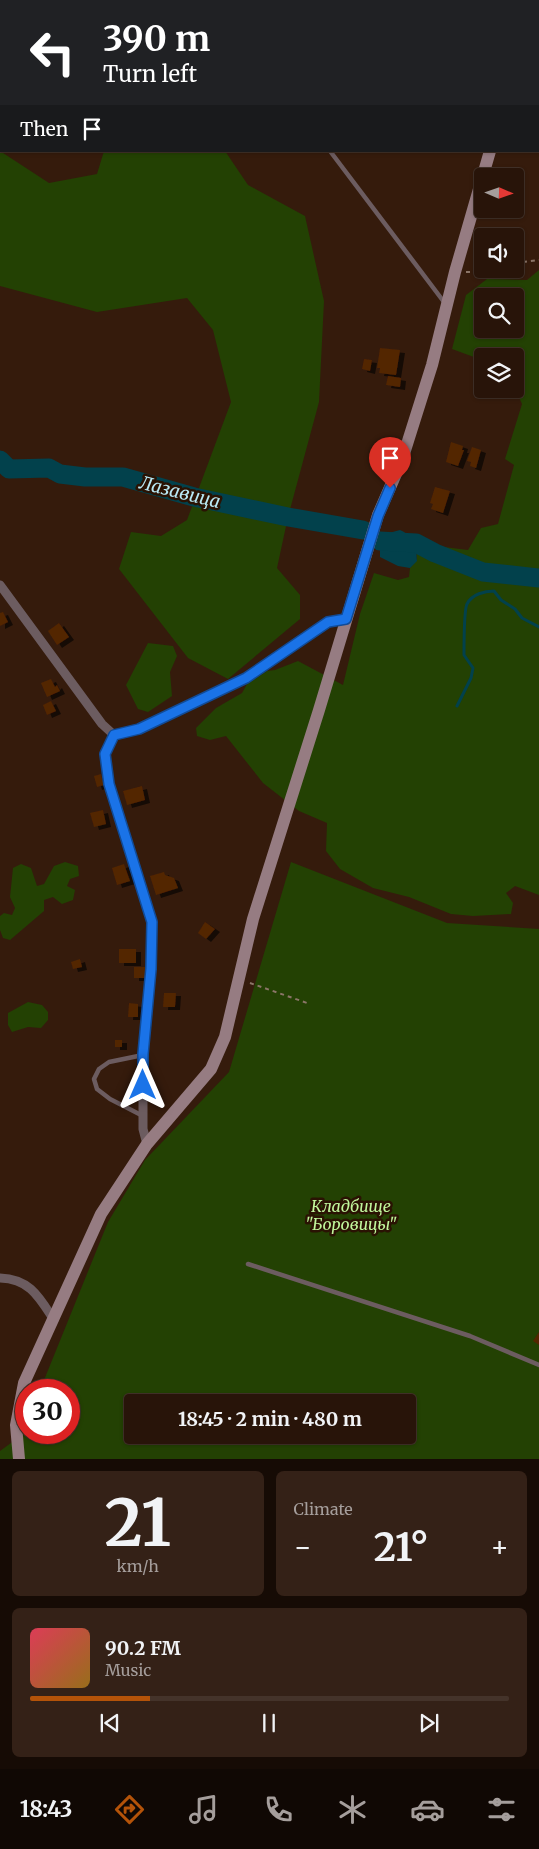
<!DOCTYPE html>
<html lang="en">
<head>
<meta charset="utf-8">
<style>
	:root { --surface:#281409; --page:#342117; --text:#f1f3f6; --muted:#a59e9c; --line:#44332a; --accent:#b45309 }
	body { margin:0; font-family:Merriweather,serif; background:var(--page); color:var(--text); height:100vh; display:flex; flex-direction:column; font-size:19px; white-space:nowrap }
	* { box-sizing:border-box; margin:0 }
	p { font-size:16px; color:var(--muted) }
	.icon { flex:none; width:28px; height:28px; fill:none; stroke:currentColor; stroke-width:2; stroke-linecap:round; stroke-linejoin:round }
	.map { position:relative; height:1459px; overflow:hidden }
	.details { display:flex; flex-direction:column; gap:12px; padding:12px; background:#160b05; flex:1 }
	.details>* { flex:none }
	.top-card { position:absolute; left:0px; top:0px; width:540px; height:152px; box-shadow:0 1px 4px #0004,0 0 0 1px var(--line); background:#202124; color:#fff; overflow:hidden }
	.needle { width:32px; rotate:92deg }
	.buttons { position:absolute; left:474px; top:168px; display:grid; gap:10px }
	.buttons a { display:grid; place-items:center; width:50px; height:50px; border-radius:5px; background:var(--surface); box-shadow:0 1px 4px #0004,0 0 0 1px var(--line); font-size:25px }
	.speed { position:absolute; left:15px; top:1379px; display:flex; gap:10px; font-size:25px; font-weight:700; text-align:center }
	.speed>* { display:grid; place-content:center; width:65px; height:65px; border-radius:50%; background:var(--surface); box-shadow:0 1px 4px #0004,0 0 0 1px var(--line); line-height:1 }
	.speed .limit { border:8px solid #d22; background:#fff; color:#111 }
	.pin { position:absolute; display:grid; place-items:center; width:42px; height:42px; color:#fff; margin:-51px -21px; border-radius:50% 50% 50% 0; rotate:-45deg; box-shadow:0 0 5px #0007 }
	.pin .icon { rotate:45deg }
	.me { position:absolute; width:55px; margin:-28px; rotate:0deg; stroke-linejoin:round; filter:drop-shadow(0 0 4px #0008) }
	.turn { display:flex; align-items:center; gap:18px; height:105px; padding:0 20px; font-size:22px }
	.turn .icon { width:65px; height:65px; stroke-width:2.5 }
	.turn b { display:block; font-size:35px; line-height:42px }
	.then { display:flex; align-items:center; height:48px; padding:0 20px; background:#0003; gap:10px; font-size:19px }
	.big { font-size:38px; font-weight:700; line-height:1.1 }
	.details .card { flex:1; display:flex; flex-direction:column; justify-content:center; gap:8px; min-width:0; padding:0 18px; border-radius:8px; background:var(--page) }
	.details .dial { align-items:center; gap:0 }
	.dial b { font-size:65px; line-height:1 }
	.song { display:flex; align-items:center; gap:15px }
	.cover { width:60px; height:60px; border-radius:8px; background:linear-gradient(135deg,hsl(350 70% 55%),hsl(40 70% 35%)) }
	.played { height:5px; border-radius:2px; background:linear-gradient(90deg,var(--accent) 25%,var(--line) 25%) }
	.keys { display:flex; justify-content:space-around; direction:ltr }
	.heat { display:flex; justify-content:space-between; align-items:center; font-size:28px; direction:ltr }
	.details .tiles { flex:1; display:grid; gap:12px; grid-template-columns:1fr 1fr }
	.card:last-child { grid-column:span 2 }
	.trip { position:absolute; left:124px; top:1394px; width:292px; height:50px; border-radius:5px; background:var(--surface); box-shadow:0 1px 4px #0004,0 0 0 1px var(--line); font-weight:700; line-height:50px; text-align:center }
	.tabs { display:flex; height:80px; justify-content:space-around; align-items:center; background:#100804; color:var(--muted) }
	.tabs .icon { width:35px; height:35px }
	.tabs .on { color:var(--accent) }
	.tabs b { font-size:22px; color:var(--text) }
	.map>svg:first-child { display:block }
</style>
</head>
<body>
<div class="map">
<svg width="539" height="1459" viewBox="0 0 539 1459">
	<defs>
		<filter id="shadow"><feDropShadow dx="5" dy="3" stdDeviation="0" flood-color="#0009"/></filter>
	</defs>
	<rect width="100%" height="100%" fill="#351b0c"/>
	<!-- green -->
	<g fill="#234103" fill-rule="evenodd">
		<path d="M0,151L49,183L97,174L104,151H225L248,185L305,216L324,301L319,402L288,517L277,568L300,595V619L228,679L188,658L119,569L131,532L161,536L187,520L231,402L213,330L187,298L97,312L0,286Z"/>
		<path d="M539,270V895L515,886L506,893L513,903L511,914L473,916L451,914L409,897L373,888L340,869L326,851L327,823L299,811L263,783L226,736L210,740L197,736L196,728L216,708L242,693L247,684L267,671L275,670L298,661L343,685L360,614L374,573L398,580L409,577L410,568L417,560L416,543L412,536L444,547L468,550L481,528L498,524L514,465L505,459L522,404L515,389V356H482V360L452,349L466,295L487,279L527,280ZM482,296H515V329H482Z"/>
		<path d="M148,643L173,646L177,656L170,672L172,696L148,712L138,709L126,685Z"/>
		<path d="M65,862L78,866L79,876L70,879L67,886L75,890L73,900L62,904L53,897L44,900V911L10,940L3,938L0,930V916L4,913L12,915L15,908L10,897L13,868L21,864L31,868L37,886L44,884L54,866Z"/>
		<path d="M291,862L447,923L539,929V1459H0V1451L26,1432H69V1390H40L108,1222L145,1160L229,1072ZM132,1402H408V1435H132Z"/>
		<path d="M28,1002L42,1005L48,1012V1020L41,1028L28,1027L12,1032L8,1025V1013Z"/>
	</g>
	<!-- water -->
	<path fill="#02414c" d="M400,530C418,539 416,542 417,561L410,568L398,566L380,557V541L385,534Z"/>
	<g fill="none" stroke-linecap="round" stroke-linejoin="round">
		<!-- stream -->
		<path stroke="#02414c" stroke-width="3" d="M457,706L471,678L473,668L464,655C464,646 464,610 467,604C472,594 485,591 494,591L501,600L515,609L522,618L539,627"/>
		<!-- river -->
		<g stroke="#02414c" stroke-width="19">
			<path d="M0,460L9,469L49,468L60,474L85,477H123L194,497L288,517L363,530"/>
			<path d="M380,541L416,543L435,553L483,572L539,578"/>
		</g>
	</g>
	<!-- building -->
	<g fill="#532504" filter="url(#shadow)">
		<path d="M380,348L400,350L396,375L379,373L380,368H377Z"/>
		<path d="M364,359L372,360L370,371L362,369Z"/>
		<path d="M388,376L401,378L400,387L386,385Z"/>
		<path d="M451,442L463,446L462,450H464L458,466L446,462Z"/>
		<path d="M472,447L481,450L476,468L470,466L471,462L467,461Z"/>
		<path d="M435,487L450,491L443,513L431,509L433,504L430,503Z"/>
		<path d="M3,612L8,622L0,626V613Z"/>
		<path d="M59,623L69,637L57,645L48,631Z"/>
		<path d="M51,679L55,687L57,685L60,691L47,697L41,683Z"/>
		<path d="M51,701L56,711L47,715L43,705Z"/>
		<path d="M101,774L104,785L97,787L94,776Z"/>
		<path d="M142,786L145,800L127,805L123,791Z"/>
		<path d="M103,810L106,824L94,827L90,813Z"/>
		<path d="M124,864L130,881L117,885L112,868Z"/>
		<path d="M164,872L165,875L174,878L178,888L156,895L150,876Z"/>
		<path d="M205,922L215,929L206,939L198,933Z"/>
		<rect x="119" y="949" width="17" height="14"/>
		<path d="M80,959L82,967L73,969L71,962Z"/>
		<rect x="134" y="967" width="11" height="11"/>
		<path d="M164,993H176L175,1007H163Z"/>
		<path d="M129,1003L138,1004V1017H128Z"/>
		<rect x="115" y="1040" width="7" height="7"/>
		<path d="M539,1332V1345L533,1341Z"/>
	</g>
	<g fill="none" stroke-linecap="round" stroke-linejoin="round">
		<!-- path -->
		<g stroke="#8b7568" stroke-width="2" stroke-dasharray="4 4" stroke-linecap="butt">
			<path d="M515,263L539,260"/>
			<path d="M466,272H487L496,269"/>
			<path d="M250,983L310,1004"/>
		</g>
		<!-- lane -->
		<g stroke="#6c5c60" stroke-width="4.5">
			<path d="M222,1V0"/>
			<path d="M330,151L444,302"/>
			<path d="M143,1116L110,1099L97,1089L94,1079L99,1069L109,1062L143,1055"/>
			<path d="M248,1264L470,1336L539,1365"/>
		</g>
		<!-- street -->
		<g stroke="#6c5c60" stroke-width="9">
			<path d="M0,585L102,724L114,735L105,754L109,784L152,922L151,969L143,1055V1129L147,1144"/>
			<path d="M114,735L139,729L247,678L328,623L347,619"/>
			<path d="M0,1278C30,1279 39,1297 54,1320"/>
		</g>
		<!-- secondary -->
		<g stroke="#967c82" stroke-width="12">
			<path d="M522,0V1"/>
			<path d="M19,1459L16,1425L24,1383L101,1214L147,1144L211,1069L225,1037L253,919L319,710L378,515L402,460L432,365L455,272L490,151"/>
		</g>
	</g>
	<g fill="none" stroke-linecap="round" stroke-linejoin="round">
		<!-- route casing -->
		<g stroke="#114b97" stroke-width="12">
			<path id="route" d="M143,1085V1054L151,969L152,922L109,784L105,754L114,735L139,729L246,678L328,622L346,619L378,516L390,488"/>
		</g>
		<!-- route -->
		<use href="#route" stroke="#1a73e8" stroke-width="9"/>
	</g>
	<g text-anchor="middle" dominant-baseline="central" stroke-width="5" stroke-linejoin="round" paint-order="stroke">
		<!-- park labels -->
		<g font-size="16" font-style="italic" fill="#c1f79c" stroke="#2a1203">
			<text x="351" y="1206">Кладбище<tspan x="351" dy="18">"Боровицы"</tspan></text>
		</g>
		<!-- water labels -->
		<g font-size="18" font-style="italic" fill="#b9e9f5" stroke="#2a1203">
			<text transform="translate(180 492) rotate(14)">Лазавица</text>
		</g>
	</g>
</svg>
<div class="buttons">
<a><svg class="needle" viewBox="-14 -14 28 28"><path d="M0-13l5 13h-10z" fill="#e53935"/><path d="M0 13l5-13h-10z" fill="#a59e9c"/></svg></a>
<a><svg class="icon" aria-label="sound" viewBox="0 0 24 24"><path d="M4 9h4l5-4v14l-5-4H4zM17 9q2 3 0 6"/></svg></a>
<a><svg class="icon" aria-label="search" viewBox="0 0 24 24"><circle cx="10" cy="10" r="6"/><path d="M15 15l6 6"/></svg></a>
<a><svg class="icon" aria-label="layers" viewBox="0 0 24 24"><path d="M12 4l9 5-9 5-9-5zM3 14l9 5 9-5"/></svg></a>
</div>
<div class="speed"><div class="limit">30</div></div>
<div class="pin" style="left:390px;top:488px;background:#d93025"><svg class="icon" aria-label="arrive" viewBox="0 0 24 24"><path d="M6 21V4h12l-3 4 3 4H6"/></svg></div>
<svg class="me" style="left:143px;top:1085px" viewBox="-20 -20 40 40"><path d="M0-17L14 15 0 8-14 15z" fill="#1a73e8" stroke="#fff" stroke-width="4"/></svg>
<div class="trip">18:45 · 2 min · 480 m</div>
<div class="top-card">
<div class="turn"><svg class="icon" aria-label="left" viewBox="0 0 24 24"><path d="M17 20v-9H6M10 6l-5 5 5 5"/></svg><div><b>390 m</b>Turn left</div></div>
<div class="then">Then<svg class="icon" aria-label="arrive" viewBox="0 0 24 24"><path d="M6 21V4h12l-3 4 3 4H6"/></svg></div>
</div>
</div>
<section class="details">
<div class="tiles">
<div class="card dial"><b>21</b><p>km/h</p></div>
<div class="card"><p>Climate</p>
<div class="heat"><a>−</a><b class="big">21°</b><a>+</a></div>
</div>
<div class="card">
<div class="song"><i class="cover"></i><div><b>90.2 FM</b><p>Music</p></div></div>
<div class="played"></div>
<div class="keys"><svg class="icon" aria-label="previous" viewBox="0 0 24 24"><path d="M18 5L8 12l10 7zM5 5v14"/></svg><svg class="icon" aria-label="pause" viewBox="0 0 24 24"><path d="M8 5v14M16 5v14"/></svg><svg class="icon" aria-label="next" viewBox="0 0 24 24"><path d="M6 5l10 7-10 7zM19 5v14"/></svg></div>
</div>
</div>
</section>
<nav class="tabs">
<b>18:43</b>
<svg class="icon on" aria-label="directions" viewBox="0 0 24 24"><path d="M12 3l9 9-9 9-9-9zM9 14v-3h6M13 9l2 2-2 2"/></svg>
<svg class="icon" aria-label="music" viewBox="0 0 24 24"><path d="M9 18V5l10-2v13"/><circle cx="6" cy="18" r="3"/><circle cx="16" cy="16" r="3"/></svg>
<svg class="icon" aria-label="phone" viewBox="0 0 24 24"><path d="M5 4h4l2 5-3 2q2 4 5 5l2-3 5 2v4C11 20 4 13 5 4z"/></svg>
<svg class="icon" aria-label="climate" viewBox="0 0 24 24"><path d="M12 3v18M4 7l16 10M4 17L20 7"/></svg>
<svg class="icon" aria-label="car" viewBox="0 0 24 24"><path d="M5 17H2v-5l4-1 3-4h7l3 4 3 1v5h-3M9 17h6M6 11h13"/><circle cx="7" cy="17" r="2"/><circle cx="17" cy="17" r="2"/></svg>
<svg class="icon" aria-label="filters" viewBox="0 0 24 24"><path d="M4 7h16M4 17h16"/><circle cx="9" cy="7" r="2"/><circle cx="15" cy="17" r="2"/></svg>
</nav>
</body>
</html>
